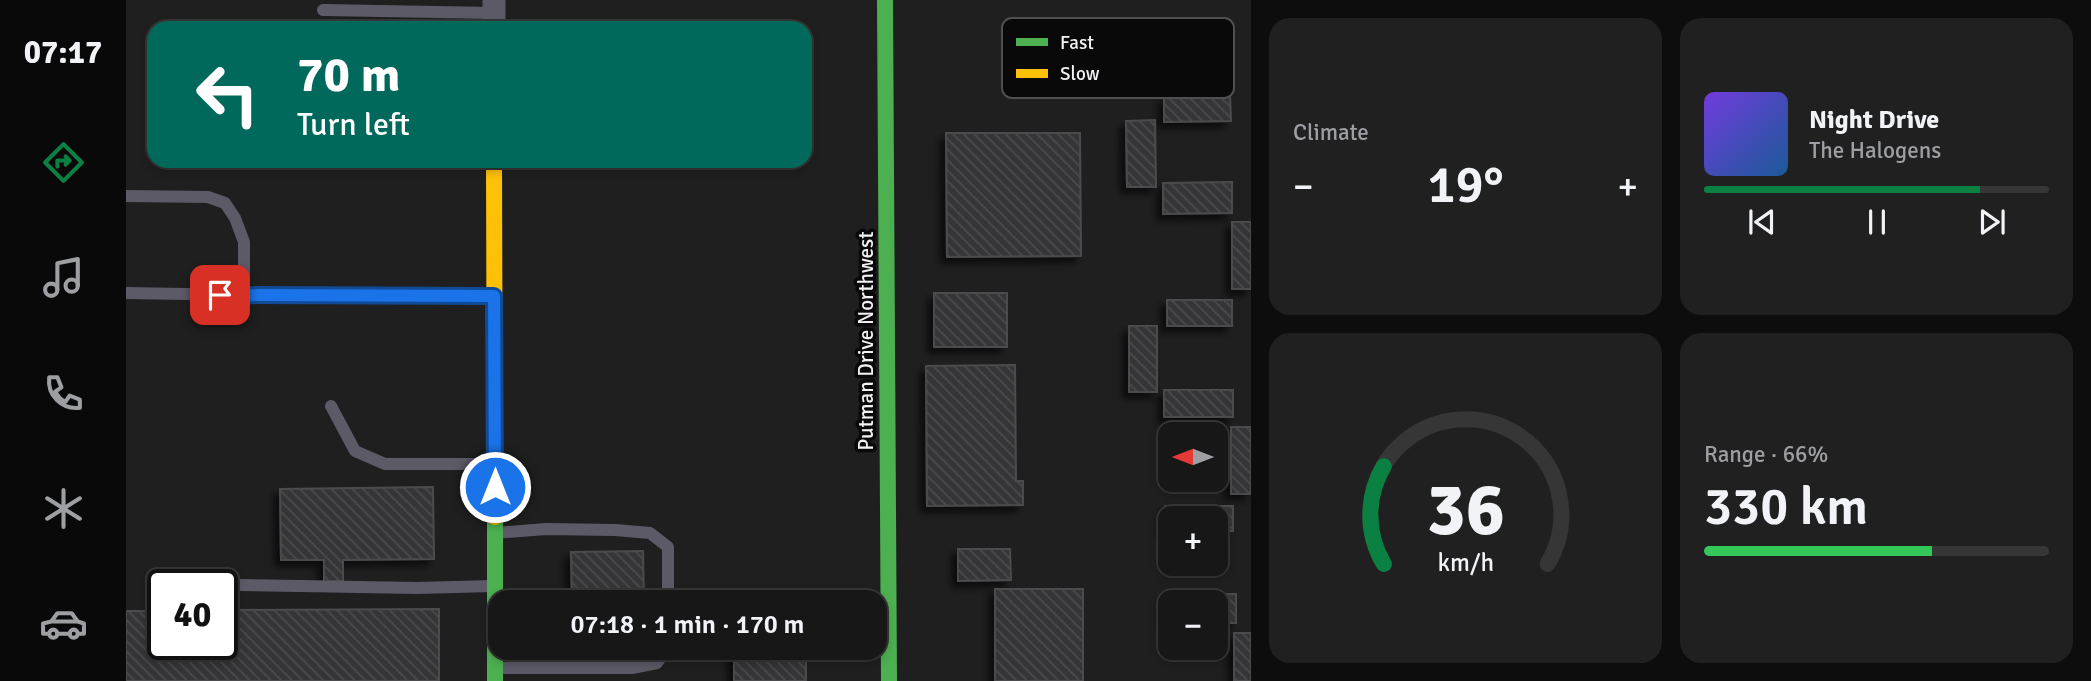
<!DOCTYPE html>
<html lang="en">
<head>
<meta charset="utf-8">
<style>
	:root { --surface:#171718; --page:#202021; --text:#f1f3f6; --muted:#9e9fa2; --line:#363637; --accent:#0b8043 }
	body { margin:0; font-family:Signika,sans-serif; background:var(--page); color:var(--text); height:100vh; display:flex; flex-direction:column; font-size:26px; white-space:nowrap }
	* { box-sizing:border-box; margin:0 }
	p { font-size:23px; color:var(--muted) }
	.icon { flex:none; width:38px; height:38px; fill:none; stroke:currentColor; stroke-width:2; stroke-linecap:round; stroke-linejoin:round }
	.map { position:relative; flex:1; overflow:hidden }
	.side { display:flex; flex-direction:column; gap:18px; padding:18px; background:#0d0d0d; width:840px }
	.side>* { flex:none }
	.hud { position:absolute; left:21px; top:21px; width:665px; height:147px; border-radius:21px; box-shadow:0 4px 10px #0003,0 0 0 2px var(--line); background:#00695c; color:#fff; overflow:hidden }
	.needle { width:46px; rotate:270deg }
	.controls { position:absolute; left:1032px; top:422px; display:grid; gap:14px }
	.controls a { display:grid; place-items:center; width:70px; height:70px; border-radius:14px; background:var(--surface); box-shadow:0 4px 10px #0003,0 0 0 2px var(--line); font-size:35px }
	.speed { position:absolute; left:21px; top:569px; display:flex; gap:14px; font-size:35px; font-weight:700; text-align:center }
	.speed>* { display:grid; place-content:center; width:91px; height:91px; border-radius:50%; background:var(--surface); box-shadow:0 4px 10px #0003,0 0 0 2px var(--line); line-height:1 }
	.speed .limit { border:4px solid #111; border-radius:10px; background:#fff; color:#111 }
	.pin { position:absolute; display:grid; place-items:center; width:60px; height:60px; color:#fff; margin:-30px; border-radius:14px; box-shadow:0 4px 10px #0006 }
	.me { position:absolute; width:77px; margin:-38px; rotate:0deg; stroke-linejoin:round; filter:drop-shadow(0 0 5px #0008) }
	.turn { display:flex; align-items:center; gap:24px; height:147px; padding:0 35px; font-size:32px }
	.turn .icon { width:91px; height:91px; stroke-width:2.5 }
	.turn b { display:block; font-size:49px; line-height:60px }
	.big { font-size:52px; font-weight:600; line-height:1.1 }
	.side .tile { flex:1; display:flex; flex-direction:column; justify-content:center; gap:10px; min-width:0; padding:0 24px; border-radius:21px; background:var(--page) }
	.side .dial { align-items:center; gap:0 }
	.dial svg { height:182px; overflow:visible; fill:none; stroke:var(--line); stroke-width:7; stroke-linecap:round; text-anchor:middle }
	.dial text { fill:var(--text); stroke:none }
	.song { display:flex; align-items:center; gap:21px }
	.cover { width:84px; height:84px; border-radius:10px; background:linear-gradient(135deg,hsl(260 70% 55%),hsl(210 70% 35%)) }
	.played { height:7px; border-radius:4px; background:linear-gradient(90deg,var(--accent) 80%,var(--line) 80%) }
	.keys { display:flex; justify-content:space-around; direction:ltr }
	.heat { display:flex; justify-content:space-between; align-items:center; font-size:38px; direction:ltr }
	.charge { height:10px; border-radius:5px; background:linear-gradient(90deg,#34c759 66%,var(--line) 0) }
	.side .tiles { flex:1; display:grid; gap:18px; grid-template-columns:repeat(2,1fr) }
	.trip { position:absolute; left:362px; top:590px; width:399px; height:70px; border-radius:21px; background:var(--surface); box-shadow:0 4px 10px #0003,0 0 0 2px var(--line); font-weight:600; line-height:70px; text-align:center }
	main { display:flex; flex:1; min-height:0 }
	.dock { display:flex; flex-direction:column; width:126px; justify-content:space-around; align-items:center; background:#09090a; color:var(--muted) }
	.dock .icon { width:49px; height:49px }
	.dock .selected { color:var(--accent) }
	.dock b { font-size:32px; color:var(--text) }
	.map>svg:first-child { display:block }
</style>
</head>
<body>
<main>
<nav class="dock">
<b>07:17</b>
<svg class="icon selected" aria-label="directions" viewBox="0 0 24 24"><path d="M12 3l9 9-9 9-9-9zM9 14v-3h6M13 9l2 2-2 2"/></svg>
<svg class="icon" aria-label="music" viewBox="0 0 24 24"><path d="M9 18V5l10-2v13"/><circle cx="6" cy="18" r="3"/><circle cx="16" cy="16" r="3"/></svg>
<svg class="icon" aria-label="phone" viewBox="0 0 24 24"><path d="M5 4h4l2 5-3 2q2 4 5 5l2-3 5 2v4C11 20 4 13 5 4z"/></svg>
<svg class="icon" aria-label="climate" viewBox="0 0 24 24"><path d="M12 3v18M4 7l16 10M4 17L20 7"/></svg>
<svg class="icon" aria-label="car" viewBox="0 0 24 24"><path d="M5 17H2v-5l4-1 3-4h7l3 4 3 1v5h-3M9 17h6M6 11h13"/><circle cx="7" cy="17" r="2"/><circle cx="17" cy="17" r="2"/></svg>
</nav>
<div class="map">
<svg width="1125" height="681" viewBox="0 0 1125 681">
	<defs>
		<pattern id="building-back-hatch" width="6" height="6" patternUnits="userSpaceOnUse" patternTransform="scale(1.75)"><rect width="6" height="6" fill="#363637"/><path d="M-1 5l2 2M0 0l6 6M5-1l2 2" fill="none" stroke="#4a4a4b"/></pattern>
		<filter id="shadow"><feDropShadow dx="-6" dy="6" stdDeviation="3.5" flood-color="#0009"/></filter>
	</defs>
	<rect width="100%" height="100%" fill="#1f1f20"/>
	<!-- building -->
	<g fill="url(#building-back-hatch)" stroke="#4c4c4e" stroke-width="2" filter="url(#shadow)">
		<path d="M1104,95L1105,121L1038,122V96Z"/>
		<path d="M1029,120L1030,187H1001L1000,121Z"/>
		<path d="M820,133H954L955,256L821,257Z"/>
		<path d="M1106,182V213L1037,214V183Z"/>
		<rect x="1106" y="222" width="19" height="67"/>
		<rect x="808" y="293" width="73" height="54"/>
		<rect x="1041" y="300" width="65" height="26"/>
		<rect x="1003" y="326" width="28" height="66"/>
		<path d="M889,365L890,481H897V505L801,506L800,366Z"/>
		<rect x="1038" y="390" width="69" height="27"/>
		<rect x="1105" y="427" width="20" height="67"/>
		<path d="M307,487L308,559L217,560V581L198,582V560H155L154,489Z"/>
		<path d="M1039,506H1107V531H1090V518H1045V531H1039Z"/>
		<path d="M832,549H884L885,580L832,581Z"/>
		<path d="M517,551L518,602H446L445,552Z"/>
		<rect x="869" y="589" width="88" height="92"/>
		<path d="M1040,594H1110V623H1090V602H1045V623H1040Z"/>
		<path d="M313,609V681H0V611H37V644H96V610Z"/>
		<rect x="1108" y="633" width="17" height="48"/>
		<path d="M446,648H519V660L447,661Z"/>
		<rect x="608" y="648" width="72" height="33"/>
	</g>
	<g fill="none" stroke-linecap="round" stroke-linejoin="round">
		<!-- lane -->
		<g stroke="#5b5a66" stroke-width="12">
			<path d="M197,10L368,13"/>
			<path d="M0,196L82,197L99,203L109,218L118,242V295L0,293"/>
			<path d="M118,295L368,296"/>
			<path d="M205,406L229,451L259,464H368"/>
			<path d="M369,533L420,529L489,530L524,533L542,547V602"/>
			<path d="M115,585L291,588L367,586"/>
			<path d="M369,668H506L531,663L541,648"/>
		</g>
		<!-- street -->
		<path stroke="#5b5a66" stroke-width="23" d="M368,0V28"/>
		<!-- fast -->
		<g stroke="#4caf50" stroke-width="16">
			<path d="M759,0L763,681"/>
			<path d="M369,517V681"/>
		</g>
		<!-- slow -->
		<path stroke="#ffc107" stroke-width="16" d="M368,161L369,517"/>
	</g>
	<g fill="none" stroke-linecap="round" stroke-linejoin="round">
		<!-- route casing -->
		<g stroke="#114b97" stroke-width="18">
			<path id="route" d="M94,295L368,296L369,487"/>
		</g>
		<!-- route -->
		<use href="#route" stroke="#1a73e8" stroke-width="12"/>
	</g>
	<g text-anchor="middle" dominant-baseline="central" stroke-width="7" stroke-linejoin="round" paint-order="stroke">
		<!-- street labels -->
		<g font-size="21" fill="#f2f2f4" stroke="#09090a">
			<text transform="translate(740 341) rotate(-90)">Putman Drive Northwest</text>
		</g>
	</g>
	<!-- legend -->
	<rect x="876" y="18" width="232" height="80" rx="10" fill="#09090a" stroke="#4f4f50" stroke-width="2"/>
	<rect x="890" y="38" width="32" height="8" fill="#4caf50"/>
	<rect x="890" y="69" width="32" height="9" fill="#ffc107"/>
	<g font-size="19" fill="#f2f2f4">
		<text x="934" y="49">Fast</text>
		<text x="934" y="80">Slow</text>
	</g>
</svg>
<div class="controls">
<a><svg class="needle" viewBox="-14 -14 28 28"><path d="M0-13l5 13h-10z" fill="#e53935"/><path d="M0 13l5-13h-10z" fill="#9e9fa2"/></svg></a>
<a>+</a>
<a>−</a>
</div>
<div class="speed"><div class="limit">40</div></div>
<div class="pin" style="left:94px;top:295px;background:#d93025"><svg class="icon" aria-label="arrive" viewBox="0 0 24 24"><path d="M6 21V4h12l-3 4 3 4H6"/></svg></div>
<svg class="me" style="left:369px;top:487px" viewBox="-20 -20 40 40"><circle r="17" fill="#1a73e8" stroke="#fff" stroke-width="3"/><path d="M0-11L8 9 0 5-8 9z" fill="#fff"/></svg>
<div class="trip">07:18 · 1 min · 170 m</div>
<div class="hud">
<div class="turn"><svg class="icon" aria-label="left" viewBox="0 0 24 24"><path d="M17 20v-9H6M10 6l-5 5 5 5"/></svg><div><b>70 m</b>Turn left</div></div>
</div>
</div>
<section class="side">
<div class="tiles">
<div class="tile"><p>Climate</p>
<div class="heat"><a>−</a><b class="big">19°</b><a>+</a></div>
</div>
<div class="tile">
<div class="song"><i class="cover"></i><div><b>Night Drive</b><p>The Halogens</p></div></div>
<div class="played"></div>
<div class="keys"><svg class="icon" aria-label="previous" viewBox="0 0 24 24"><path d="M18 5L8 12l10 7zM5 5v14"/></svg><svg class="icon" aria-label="pause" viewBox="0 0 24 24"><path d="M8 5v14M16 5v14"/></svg><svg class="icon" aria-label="next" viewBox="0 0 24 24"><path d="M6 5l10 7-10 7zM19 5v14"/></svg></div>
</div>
<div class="tile dial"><svg viewBox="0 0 100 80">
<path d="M14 69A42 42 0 1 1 86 69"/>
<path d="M14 69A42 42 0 0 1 14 26" stroke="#0b8043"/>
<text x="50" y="56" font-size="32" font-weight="700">36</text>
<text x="50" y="72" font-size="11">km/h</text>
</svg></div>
<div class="tile"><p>Range · 66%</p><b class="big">330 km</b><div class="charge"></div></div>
</div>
</section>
</main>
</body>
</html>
